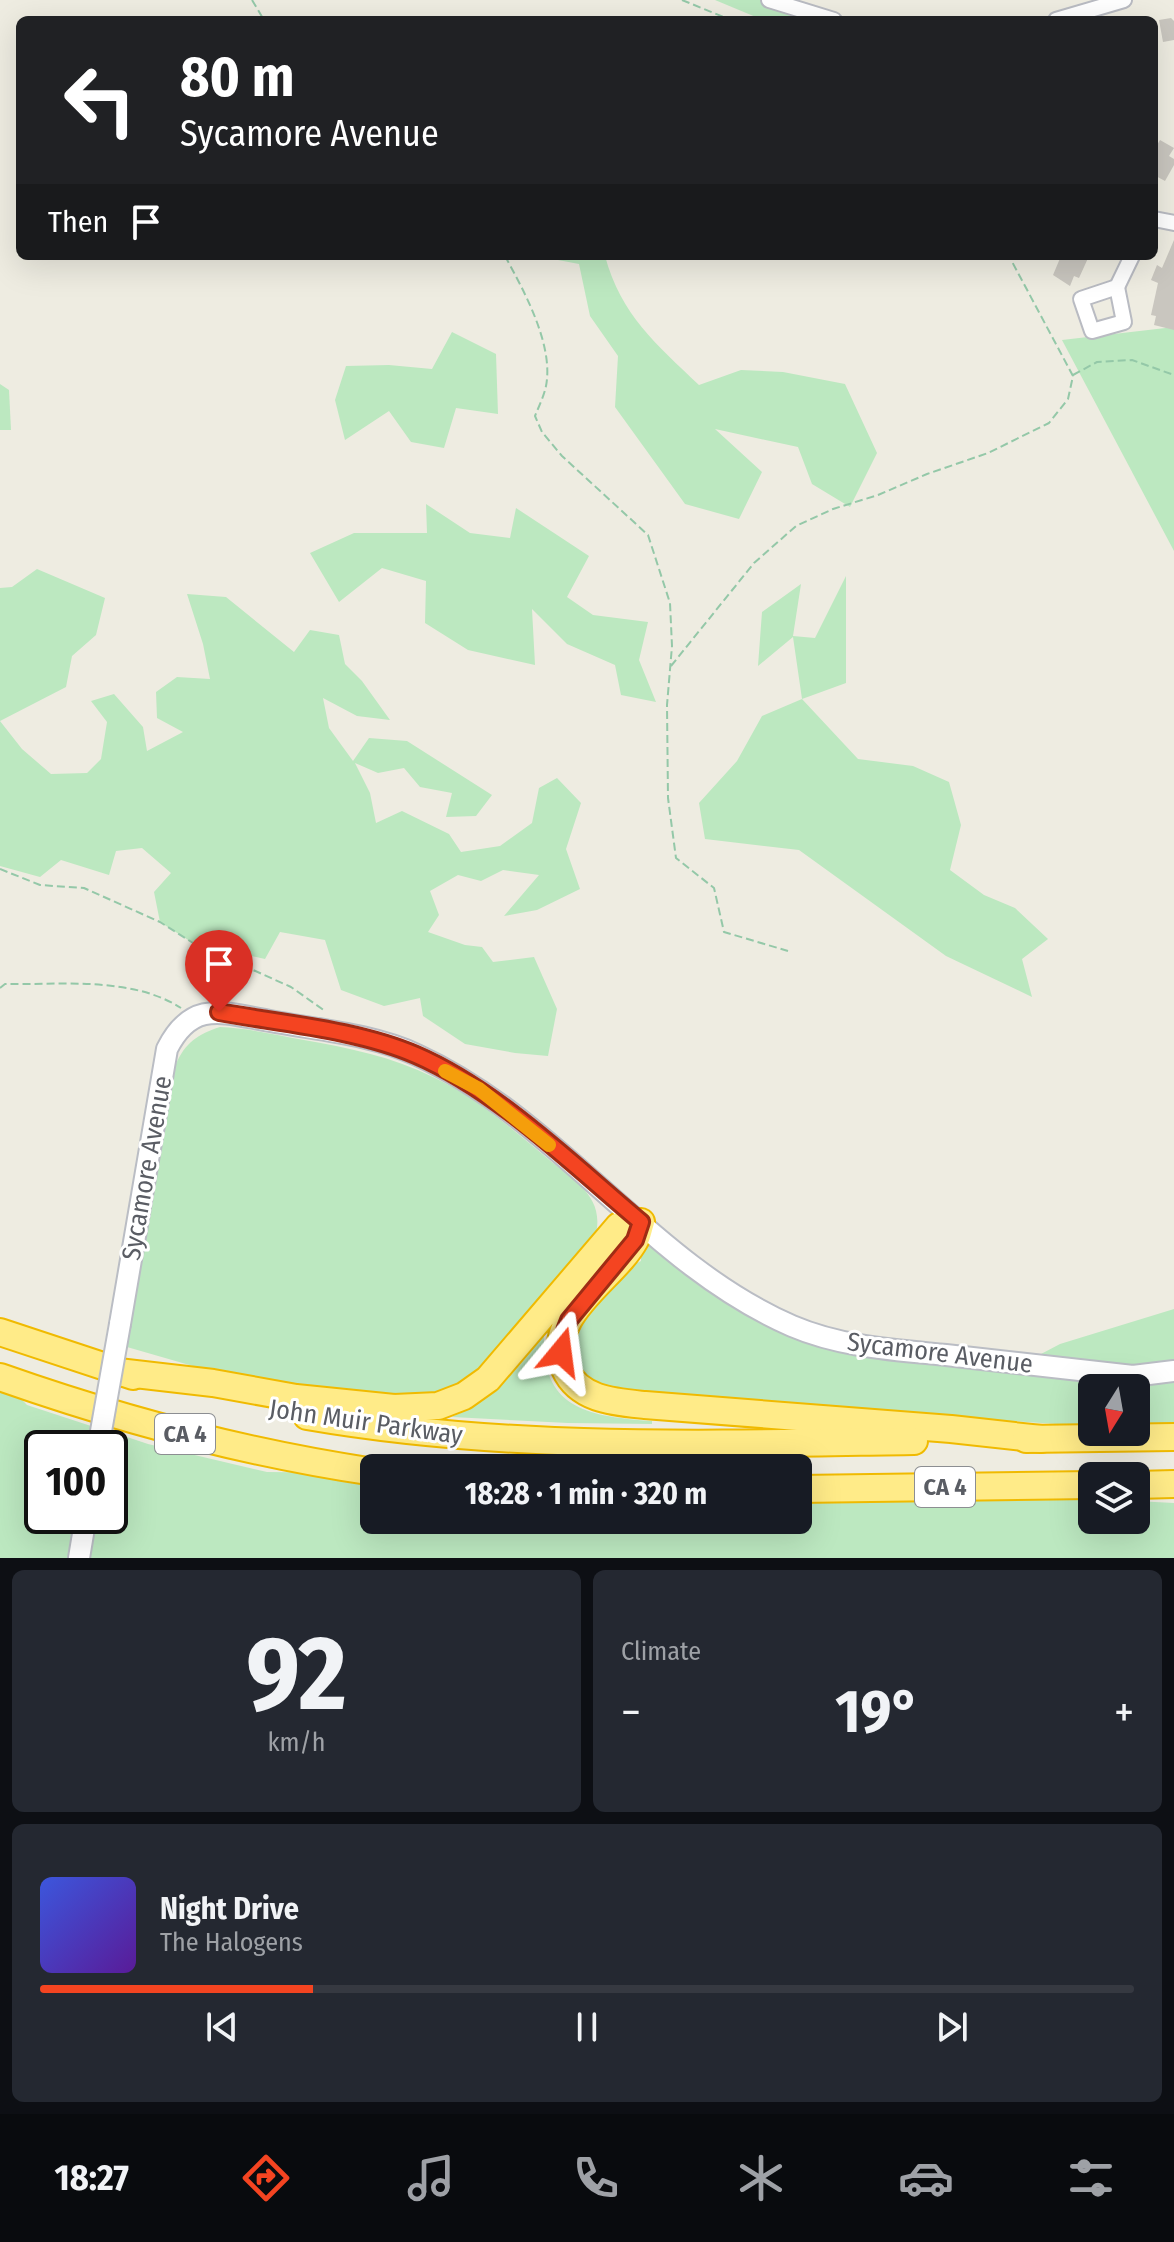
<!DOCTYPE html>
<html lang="en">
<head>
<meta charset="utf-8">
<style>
	:root { --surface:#171b24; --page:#242831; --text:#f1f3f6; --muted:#9ea1a6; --line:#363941; --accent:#f44421 }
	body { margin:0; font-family:"Fira Sans Condensed",sans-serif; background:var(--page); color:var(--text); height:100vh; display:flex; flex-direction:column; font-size:30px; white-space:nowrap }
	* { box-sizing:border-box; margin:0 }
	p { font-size:26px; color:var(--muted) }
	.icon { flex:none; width:44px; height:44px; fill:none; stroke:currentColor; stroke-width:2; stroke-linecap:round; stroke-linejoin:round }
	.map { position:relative; height:1558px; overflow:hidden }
	.details { display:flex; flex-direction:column; gap:12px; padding:12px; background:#0d0f14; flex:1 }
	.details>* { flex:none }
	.hud { position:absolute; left:16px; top:16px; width:1142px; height:244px; border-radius:12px; box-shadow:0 8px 32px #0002; background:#202124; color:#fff; overflow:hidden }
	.needle { width:52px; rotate:191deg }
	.tools { position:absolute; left:1078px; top:1374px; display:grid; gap:16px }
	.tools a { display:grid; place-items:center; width:72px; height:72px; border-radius:12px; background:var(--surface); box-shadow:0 8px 32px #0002; font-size:40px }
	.speed { position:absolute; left:24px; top:1430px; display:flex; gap:16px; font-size:40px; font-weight:700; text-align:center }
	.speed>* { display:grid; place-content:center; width:104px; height:104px; border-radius:50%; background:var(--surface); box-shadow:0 8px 32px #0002; line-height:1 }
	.speed .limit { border:4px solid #111; border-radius:12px; background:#fff; color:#111 }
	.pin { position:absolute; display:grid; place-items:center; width:68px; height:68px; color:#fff; margin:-82px -34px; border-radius:50% 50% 50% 0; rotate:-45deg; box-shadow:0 0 8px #0007 }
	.pin .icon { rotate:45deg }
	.me { position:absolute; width:88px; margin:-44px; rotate:16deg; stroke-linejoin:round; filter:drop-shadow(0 0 6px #0008) }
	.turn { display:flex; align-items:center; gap:28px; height:168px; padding:0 32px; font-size:36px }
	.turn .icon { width:104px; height:104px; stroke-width:2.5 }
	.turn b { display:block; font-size:56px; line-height:68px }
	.then { display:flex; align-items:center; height:76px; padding:0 32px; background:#0003; gap:16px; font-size:30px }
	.big { font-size:60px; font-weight:700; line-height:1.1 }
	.details .card { flex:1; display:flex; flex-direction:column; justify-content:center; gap:12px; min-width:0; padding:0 28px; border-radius:12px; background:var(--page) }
	.details .dial { align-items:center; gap:0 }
	.dial b { font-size:104px; line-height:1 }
	.song { display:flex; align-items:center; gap:24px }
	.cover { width:96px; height:96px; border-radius:12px; background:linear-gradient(135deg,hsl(230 70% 55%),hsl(270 70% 35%)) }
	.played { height:8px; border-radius:4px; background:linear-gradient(90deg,var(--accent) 25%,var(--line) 25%) }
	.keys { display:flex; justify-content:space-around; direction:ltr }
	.heat { display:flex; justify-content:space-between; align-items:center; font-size:44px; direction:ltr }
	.details .tiles { flex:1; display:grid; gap:12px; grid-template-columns:1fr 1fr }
	.card:last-child { grid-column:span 2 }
	.trip { position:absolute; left:360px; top:1454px; width:452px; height:80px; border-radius:12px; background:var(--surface); box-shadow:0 8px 32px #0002; font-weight:700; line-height:80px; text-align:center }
	.tab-bar { display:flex; height:128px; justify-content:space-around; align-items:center; background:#090b0e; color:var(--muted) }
	.tab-bar .icon { width:56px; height:56px }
	.tab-bar .current { color:var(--accent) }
	.tab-bar b { font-size:36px; color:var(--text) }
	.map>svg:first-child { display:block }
</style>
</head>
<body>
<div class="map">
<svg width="1174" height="1558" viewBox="0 0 1174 1558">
	<rect width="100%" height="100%" fill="#eeece1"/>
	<!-- green -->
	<g fill="#bce8c0">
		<path d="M715,0H769L834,20H763Z"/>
		<path d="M537,256H605C621,315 656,344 699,385L741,370L783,372L845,384L877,453L850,507L812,484L798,447L715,429L762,472L739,519L685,504L615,407L618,356L590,316L579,264Z"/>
		<path d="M1174,327V551L1062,340Z"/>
		<path d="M452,332L496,354L498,414L456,408L444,448L411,442L389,411L345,440L335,400L346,366L389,365L432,369Z"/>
		<path d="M0,384L9,390L11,430H0Z"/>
		<path d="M426,504L470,533L510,538L516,508L589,556L567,597L593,615L648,622L639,660L656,702L621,695L615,665L567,644L532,609L535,665L468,650L425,623L426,581L382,568L339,602L310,553L354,533H427Z"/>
		<path d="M37,569L105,598L96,635L72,656L66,687L0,721L22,749L51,774L87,773L101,759L107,722L91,701L114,694L143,727L147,751L183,732L157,718L156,692L177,677L210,679L203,644L187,594L226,597L294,652L310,630L339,635L345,664L362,681L390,720L357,716L323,698L329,728L353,761L369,738L407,741L492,795L476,816L446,817L452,793L420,787L404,768L378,773L355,763L370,793L376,823L402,811L449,834L461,852L500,846L532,823L539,788L557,778L581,803L566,849L580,889L537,910L504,916L539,875L503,870L481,881L458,875L430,891L439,915L428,932L465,945L482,947L493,962L534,957L557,1009L548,1056L515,1053L465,1044L423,1016L420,998L384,1006L341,990L325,940L280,932L265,959L193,943L160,922L154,892L171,873L142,848L116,851L109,875L61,860L40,877L0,866V588L12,587Z"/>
		<path d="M846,576V683L802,699L858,759L913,766L949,782L961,825L950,870L984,895L1015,908L1048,939L1022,959L1032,997L946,956L799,850L705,839L699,803L737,761L762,716L802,699L793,637L758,666L762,612L801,584L793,636L815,638Z"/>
		<path d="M220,1027C248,1028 276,1035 304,1040C349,1048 393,1057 433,1077C476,1097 511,1128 547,1158C576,1182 608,1198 594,1241L495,1360L458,1389L405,1400L231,1377L127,1347L176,1064C185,1043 198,1034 220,1027Z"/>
		<path d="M641,1222L795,1328L1022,1364L1060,1344L1174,1309V1424L1136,1425V1388H1092V1426H1085L655,1397L597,1386L579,1371L571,1352L577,1326L631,1266L641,1261Z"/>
		<path d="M544,1335C541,1410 590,1416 652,1421V1424L568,1423L452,1417C497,1395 514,1373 544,1335Z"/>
		<path d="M0,1377L27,1405L91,1426L87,1448H42V1516H76L69,1558H0Z"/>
		<path d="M112,1432L148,1444L267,1472L374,1473V1520H798V1487L1092,1493V1520H1136V1501L1174,1503V1558H89L96,1516H110L109,1448Z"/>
	</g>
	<!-- building -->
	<g fill="#c9c6bf">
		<path d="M1171,18L1174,21V40L1163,42L1159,20Z"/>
		<path d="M1160,140L1174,148L1169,156L1174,159V165L1165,181L1154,175V150Z"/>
		<path d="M1174,240V330L1154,325L1156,316L1151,315L1158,283L1151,280L1157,265L1162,268Z"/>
		<path d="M1061,256H1089L1079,278L1074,276L1070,286L1053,275Z"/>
	</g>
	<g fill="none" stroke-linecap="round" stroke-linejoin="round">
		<!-- street casing -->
		<g stroke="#b9bbc2" stroke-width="18">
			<g id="street">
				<path d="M769,0L834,20"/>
				<path d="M1056,20L1124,0"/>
				<path d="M1154,219L1174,223"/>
				<path d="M1117,287L1124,322L1092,331L1081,299Z"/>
				<path d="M1117,287L1132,256"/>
			</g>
		</g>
		<!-- secondary casing -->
		<g stroke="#babdc4" stroke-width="24">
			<g id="secondary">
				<path d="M120,1324L167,1049C192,999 223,1013 270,1021C318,1030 372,1034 417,1055C559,1120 649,1264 792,1326C841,1347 895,1350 946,1355C1008,1362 1070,1369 1133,1376L1174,1371"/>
				<path d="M79,1558L86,1516"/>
			</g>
		</g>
		<!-- highway casing -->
		<g stroke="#f0ba00" stroke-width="30">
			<g id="highway">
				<path d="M0,1332L133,1376"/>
				<path d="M118,1372L213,1383L296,1398L394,1408L438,1406L464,1396L488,1379L619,1226L641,1222C639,1227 638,1235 635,1240C614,1279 542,1316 565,1369C579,1400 615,1402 645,1405L951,1429L1041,1439"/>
				<path d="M0,1377C122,1420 246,1453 374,1472"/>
				<path d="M307,1416C509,1451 711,1444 914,1441"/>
				<path d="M1026,1439L1174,1437"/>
				<path d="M1136,1485L1174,1484"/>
				<path d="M798,1489L1092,1485"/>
			</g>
		</g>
		<!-- path -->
		<g stroke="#94c8a8" stroke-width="2" stroke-dasharray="8 4" stroke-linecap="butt">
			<path d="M252,0L264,20"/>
			<path d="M682,0L731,20"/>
			<path d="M505,256C524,291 554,345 546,386C544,396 539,406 535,416L542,432L562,456L648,535L670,603L672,646L667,705L668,798L676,858L714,888L724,932L788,951"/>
			<path d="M1073,375L1097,362L1132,360L1174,375"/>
			<path d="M671,666L754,563L796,526L833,509L878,495L927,474L988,453L1049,423L1068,399L1073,376L1009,256"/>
			<path d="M0,869L40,885L84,888L160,922L193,943L291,987L325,1011"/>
			<path d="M0,988L5,984C61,985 131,976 181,1008"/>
		</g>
		<!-- street -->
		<use href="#street" stroke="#fff" stroke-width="14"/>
		<!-- secondary -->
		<use href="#secondary" stroke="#fff" stroke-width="20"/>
		<!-- highway -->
		<use href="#highway" stroke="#ffeb88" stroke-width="26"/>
		<!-- secondary-bridge casing -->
		<g stroke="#babdc4" stroke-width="24" stroke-linecap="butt">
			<path id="secondary-bridge" d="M98,1448L120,1324"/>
		</g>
		<!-- secondary-bridge -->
		<use href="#secondary-bridge" stroke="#fff" stroke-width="20"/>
	</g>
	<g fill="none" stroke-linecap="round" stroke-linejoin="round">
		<!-- route casing -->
		<g stroke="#9f2c15" stroke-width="20">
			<path id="route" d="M219,1012C280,1023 359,1030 416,1055C497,1090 573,1165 641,1222L635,1240L569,1320L562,1338L561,1352"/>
		</g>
		<!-- route -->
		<use href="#route" stroke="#f44421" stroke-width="14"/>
		<!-- slow -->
		<path stroke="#f59e0b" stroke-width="14" d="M445,1071L479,1089L549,1145"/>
	</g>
	<g text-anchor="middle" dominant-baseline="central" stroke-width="6" stroke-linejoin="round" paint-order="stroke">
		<!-- shield labels -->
		<g fill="#fff" stroke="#8c8e92" stroke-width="2">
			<rect x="155" y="1414" width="60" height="40" rx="6"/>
			<rect x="915" y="1467" width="60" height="40" rx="6"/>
		</g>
		<g font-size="24" font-weight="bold" fill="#5a5d64">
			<text x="185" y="1434">CA 4</text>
			<text x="945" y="1487">CA 4</text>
		</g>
		<!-- street labels -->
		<g font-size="26" fill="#5a5d64" stroke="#fff">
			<text transform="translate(147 1168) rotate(-80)">Sycamore Avenue</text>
			<text transform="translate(940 1353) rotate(7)">Sycamore Avenue</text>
			<text transform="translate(366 1422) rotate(8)">John Muir Parkway</text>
		</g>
	</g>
</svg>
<div class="tools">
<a><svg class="needle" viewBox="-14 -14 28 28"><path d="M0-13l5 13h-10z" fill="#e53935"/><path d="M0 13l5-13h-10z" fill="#9ea1a6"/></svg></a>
<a><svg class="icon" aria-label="layers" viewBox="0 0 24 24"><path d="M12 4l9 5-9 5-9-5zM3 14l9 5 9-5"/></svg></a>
</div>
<div class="speed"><div class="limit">100</div></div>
<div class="pin" style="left:219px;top:1012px;background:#d93025"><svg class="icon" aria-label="arrive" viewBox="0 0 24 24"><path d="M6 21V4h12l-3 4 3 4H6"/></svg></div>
<svg class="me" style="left:561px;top:1352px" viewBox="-20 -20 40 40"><path d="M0-17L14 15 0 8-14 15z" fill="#f44421" stroke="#fff" stroke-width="4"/></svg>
<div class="trip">18:28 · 1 min · 320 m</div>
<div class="hud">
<div class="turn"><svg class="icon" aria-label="left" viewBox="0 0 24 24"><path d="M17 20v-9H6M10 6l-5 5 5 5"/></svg><div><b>80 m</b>Sycamore Avenue</div></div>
<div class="then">Then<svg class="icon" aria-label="arrive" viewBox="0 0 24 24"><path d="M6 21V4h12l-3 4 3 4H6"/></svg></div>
</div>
</div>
<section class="details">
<div class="tiles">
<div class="card dial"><b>92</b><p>km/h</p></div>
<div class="card"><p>Climate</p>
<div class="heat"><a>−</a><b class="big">19°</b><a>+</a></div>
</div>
<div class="card">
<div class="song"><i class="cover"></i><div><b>Night Drive</b><p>The Halogens</p></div></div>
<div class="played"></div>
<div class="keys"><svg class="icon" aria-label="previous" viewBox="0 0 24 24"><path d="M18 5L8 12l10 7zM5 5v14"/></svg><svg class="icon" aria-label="pause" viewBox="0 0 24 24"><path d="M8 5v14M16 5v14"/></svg><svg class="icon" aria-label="next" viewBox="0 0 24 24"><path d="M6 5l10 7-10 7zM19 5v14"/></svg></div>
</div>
</div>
</section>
<nav class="tab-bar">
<b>18:27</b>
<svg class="icon current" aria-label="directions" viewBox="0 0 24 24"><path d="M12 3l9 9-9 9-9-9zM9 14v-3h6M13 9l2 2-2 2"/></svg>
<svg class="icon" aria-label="music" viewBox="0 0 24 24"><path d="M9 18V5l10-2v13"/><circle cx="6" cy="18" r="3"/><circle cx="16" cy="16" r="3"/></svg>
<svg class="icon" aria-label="phone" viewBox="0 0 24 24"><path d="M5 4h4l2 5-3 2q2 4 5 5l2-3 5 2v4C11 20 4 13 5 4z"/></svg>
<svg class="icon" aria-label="climate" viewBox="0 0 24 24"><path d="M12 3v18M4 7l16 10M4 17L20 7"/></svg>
<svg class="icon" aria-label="car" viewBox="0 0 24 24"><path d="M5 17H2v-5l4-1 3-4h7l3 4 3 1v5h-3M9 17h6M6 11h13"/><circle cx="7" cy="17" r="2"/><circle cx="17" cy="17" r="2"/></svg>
<svg class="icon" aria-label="filters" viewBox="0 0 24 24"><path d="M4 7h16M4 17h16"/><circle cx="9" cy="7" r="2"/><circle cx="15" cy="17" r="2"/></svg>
</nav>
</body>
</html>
